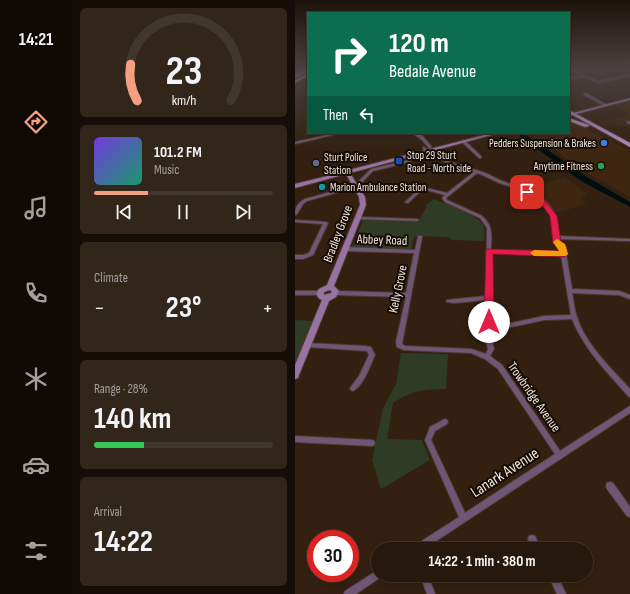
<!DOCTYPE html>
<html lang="en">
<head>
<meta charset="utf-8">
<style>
	:root { --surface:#26180c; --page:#32251a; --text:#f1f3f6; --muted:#a4a09d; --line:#42372d; --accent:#f2a081 }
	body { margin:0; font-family:"Sofia Sans Condensed",sans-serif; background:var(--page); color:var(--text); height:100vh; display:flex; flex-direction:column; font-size:15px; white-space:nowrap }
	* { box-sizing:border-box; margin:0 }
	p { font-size:13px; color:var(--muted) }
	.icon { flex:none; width:22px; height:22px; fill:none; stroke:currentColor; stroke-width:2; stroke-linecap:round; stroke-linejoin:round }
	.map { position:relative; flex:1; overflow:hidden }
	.drawer { display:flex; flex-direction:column; gap:8px; padding:8px; background:#150d07; width:223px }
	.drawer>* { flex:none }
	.guide { position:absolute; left:12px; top:12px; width:263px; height:122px; border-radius:0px; box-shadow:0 2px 6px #0003,0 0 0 1px var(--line); background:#0b6e4f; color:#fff; overflow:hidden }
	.speed { position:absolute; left:12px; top:530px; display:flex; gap:8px; font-size:20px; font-weight:700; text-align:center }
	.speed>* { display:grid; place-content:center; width:52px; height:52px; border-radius:50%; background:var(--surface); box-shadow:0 2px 6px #0003,0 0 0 1px var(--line); line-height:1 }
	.speed .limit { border:6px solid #d22; background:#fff; color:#111 }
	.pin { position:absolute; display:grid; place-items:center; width:34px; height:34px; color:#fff; margin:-17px; border-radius:8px; box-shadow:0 2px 6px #0006 }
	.me { position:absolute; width:44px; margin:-22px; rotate:0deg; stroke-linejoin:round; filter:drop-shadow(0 0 3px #0008) }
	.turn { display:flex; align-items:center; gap:14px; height:84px; padding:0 16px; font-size:18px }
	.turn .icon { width:52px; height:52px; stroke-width:2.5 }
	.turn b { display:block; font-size:28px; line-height:34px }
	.then { display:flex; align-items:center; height:38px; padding:0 16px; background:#0003; gap:8px; font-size:15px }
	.big { font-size:30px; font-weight:700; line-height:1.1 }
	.drawer .widget { flex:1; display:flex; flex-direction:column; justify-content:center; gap:6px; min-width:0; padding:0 14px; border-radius:6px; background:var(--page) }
	.drawer .dial { align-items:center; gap:0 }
	.dial svg { height:104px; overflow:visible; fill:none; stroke:var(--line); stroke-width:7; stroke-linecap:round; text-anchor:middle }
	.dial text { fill:var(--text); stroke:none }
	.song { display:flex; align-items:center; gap:12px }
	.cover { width:48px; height:48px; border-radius:6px; background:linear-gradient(135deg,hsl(260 70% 55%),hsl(160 70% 35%)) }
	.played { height:4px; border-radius:2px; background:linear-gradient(90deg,var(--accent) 30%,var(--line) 30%) }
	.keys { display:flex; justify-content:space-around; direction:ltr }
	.heat { display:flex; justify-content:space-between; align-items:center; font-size:22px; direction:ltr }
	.charge { height:6px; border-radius:3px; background:linear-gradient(90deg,#34c759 28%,var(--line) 0) }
	.trip { position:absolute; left:76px; top:542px; width:222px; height:40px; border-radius:20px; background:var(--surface); box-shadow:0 2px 6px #0003,0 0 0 1px var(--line); font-weight:700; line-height:40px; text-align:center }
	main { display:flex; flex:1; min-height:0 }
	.tabs { display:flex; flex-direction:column; width:72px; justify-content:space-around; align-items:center; background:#0f0a05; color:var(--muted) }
	.tabs .icon { width:28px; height:28px }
	.tabs .selected { color:var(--accent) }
	.tabs b { font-size:18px; color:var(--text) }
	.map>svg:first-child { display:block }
</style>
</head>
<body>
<main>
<nav class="tabs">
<b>14:21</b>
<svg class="icon selected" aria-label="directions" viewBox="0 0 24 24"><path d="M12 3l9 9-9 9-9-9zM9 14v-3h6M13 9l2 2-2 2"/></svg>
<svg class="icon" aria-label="music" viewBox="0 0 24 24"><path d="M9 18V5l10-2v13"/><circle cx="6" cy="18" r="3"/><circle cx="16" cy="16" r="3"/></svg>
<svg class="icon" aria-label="phone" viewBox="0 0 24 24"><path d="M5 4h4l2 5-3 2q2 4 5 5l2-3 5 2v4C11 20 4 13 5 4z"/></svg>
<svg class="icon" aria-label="climate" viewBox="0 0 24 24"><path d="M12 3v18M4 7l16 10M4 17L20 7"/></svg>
<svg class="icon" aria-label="car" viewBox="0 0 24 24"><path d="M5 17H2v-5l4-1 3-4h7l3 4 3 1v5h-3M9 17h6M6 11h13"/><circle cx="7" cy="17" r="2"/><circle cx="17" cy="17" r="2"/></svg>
<svg class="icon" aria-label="filters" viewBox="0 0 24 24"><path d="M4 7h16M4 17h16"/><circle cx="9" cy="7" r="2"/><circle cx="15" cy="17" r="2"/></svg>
</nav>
<section class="drawer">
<div class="widget dial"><svg viewBox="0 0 100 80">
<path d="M14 69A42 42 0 1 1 86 69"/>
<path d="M14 69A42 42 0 0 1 9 41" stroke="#f2a081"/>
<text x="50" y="56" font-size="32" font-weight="700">23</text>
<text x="50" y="72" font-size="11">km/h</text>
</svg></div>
<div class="widget">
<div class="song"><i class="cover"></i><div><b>101.2 FM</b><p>Music</p></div></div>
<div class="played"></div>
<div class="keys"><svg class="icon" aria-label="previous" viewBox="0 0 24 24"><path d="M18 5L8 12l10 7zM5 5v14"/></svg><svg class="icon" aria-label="pause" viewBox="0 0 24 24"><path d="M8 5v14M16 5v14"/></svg><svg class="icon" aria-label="next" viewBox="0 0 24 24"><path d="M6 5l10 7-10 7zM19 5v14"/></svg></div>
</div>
<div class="widget"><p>Climate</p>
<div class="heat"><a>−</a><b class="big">23°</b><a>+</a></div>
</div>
<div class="widget"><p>Range · 28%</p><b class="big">140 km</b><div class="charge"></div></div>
<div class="widget"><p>Arrival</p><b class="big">14:22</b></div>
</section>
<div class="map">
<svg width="335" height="594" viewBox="0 0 335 594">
	<rect width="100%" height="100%" fill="#332010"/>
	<!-- built -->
	<g fill="#3f2610">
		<path d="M335,100V121L329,123L333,125L326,127L319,123L308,126L303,124L334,114L317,105Z"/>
		<path d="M274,120L335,151V197L297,176L234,133H274Z"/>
		<path d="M270,177L293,195L286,198L292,203L263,213L245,196L235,191L240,186Z"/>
	</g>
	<!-- green -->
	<g fill="#2f3c25">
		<path d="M139,199C150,204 183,215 188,225C190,230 189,236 189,241L157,240L153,237L123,236L119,237L116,250L57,248L68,220L123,222L132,206L131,205Z"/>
		<path d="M0,320L18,321L0,365Z"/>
		<path d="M106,353L153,354L151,389C129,389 116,391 98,403L92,439L127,440L135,460L86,489L77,460L88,408L101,384Z"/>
	</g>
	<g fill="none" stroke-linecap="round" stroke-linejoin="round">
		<!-- river -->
		<path fill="#000e12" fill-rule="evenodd" d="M221,133H228L292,177L335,202V207L286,181Z"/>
		<!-- street casing -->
		<g stroke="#4e3b2c" stroke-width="2">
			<g id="street">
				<path d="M274,68L303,81L335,74V76L303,83L289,77L274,80V78L287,76L274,70Z"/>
				<path d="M289,93H291L312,105L310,106L289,95Z"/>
				<path d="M332,121L335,122V124L332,123Z"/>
				<path d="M41,133H46L0,144V142Z"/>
				<path d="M117,133H120L123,135L122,133H125L136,146V148H134L127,140Z"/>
				<path d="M168,141H170L186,156V158H184L168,143Z"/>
				<path d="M128,147C132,148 136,153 141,155C146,158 152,161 158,163C168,167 179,169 190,173C196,175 201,179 207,181C224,187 247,192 257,209C263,217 263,226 263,236L335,239V241L263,239L264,242L269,246L271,254L277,289L324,291L335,295V299L324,295L277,293C279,301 279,310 282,317C290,344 317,369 335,389V397L333,396C312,372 289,349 277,319L249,320L207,329H205L204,327L205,325H207L249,316L276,315L266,255L196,253V297L197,298L196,337L199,349L195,356L207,365L265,451L335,406V413L129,549H118L119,546L164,517L130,440L135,427L150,419L152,420L153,422L152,424L140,431L136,440L170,513L260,454L203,369L190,359L176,353L109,350L102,347L101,342L111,297L41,295L39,294V292L41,291L111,293L119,253L51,251L49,249L51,247L120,250L123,237V236H127V237L107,344L110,346L176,349L191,354L193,349L190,337L191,300L159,303L152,302L151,301L152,300L191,296L192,228L188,222L185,218L150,202L147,198L150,195L128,189L113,203H112L110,202L127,187L152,193L179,172C161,166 143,161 128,149ZM182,173C189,175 195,179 202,182C222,190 247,193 257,215C260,224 258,234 260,243L265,247L266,252L196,250C196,235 199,227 187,216L152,200L151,198Z"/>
				<path d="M114,160L116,161L115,162L78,171L62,187L12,201L8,204L2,214L0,215C0,207 3,203 10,199L60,185L76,169Z"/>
				<path d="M62,217L122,219L124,220L122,221L63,219L61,218Z"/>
				<path d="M0,220L31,222L33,223L18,255L8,259H0V255H8L14,253L28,224L0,222Z"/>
				<path d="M0,291H25L27,292V294L25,295H0Z"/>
				<path d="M10,343H12L70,346L76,347L80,355C75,366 69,385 58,391L56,390L55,388L64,376L74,355L72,351L12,347H10L9,345Z"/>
				<path d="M0,436L77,440L79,441L80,443L79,445L77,446L0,442Z"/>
				<path d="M315,482L318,483L335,507V517L332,516L312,489L311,486L312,483Z"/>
				<path d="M237,535L240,536L246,549H238L233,539L234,536Z"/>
				<path d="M83,570V575H87L86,577L61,594H49L50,591Z"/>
				<path d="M125,575H133L140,594H132Z"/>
				<path d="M253,575H262L271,594H262Z"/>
			</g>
		</g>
		<!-- secondary casing -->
		<g stroke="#4e3b2c" stroke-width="2">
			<g id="secondary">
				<path d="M335,98V100L274,116V114Z"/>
				<path d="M197,133H204L55,173L70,197L71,205L39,286L44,291L41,297L34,301L4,375L3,378L0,379V365L27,300C23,299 20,294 23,290C25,288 30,286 32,285L65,205L64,197L51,174L0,188V184L49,172V169H53L54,170ZM35,290L37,292L36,293L29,295V292Z"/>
			</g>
		</g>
		<!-- primary casing -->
		<g stroke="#4e3b2c" stroke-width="2">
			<g id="primary">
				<path d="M274,110L335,143V147L274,113Z"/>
				<path d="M274,118L294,125V126L290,127L274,121Z"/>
			</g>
		</g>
		<!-- highway casing -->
		<g stroke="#4e3b2c" stroke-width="2">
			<g id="highway">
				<path d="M6,68H12L0,73V71Z"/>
				<path d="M13,73V76L0,83V80Z"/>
			</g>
		</g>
		<!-- street -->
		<use href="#street" fill="#6e5776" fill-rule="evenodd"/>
		<!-- secondary -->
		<use href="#secondary" fill="#9872a3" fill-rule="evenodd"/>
		<!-- primary -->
		<use href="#primary" fill="#b887c7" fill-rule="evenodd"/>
		<!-- highway -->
		<use href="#highway" fill="#d59ae7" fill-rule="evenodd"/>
		<!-- highway-bridge casing -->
		<g stroke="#4e3b2c" stroke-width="5.5" stroke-linecap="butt">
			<path id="highway-bridge" d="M0,76L13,69"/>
		</g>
		<!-- highway-bridge -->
		<use href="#highway-bridge" stroke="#d59ae7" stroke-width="4.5"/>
	</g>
	<!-- sky -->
	<linearGradient id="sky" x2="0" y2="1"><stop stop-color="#1c1209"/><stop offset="0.45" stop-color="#4a4242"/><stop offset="1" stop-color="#4a4242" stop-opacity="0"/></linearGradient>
	<rect width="335" height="151" fill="url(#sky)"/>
	<!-- route -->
	<path fill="#e11d48" stroke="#92132f" d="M232,189L248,198L262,216L266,242L271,246L273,254L269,257L198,254L199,322L197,324H190L189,322L191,249L264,251L263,248L258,243L255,216L244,201L230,193L229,192Z"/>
	<!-- slow -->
	<path fill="#f59e0b" d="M262,239L270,244L273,254L271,256H239L235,253L239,250L264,251L258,242Z"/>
	<!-- markers -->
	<circle fill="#3f7fe0" stroke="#150c06" stroke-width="1.5" cx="309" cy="143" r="4"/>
	<rect fill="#1a4fb4" stroke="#150c06" stroke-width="1.5" x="100" y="157" width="8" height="8" rx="2"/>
	<circle fill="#5c6f8a" stroke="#150c06" stroke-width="1.5" cx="21" cy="163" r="4"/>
	<circle fill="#2e9e5b" stroke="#150c06" stroke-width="1.5" cx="306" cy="166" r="4"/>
	<circle fill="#0f9aa8" stroke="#150c06" stroke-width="1.5" cx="27" cy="187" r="4"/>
	<g text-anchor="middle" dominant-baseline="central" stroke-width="4" stroke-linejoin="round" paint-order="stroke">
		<!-- far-poi labels -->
		<g font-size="11" fill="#f1e4da" stroke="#150c06" text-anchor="start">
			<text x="301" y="143" text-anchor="end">Pedders Suspension &amp; Brakes</text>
			<text x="112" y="155">Stop 29 Sturt<tspan x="112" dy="13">Road - North side</tspan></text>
			<text x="29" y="157">Sturt Police<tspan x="29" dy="13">Station</tspan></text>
			<text x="298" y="166" text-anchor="end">Anytime Fitness</text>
			<text x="35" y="187">Marion Ambulance Station</text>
		</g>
		<!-- street labels -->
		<g font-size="13" fill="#f1e4da" stroke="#150c06">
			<text transform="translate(43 234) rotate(-69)">Bradley Grove</text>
			<text transform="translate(87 240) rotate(2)">Abbey Road</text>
			<text transform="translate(103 289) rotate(-78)">Kelly Grove</text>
			<text transform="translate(239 397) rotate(55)">Trowbridge Avenue</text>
		</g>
		<!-- near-street labels -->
		<g font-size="16" fill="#f1e4da" stroke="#150c06">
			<text transform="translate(210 473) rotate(-33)">Lanark Avenue</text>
		</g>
	</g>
</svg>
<div class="speed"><div class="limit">30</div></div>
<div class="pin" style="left:232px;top:192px;background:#d93025"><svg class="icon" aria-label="arrive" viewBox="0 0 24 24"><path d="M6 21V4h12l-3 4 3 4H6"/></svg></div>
<svg class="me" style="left:194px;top:322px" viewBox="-20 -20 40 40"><circle r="19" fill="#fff"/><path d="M0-13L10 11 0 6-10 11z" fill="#e11d48"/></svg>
<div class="trip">14:22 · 1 min · 380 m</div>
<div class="guide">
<div class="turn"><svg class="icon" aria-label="right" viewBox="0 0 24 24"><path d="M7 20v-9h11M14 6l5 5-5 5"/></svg><div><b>120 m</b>Bedale Avenue</div></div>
<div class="then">Then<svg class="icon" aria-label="left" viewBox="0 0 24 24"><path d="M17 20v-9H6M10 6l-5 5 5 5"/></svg></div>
</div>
</div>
</main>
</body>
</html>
